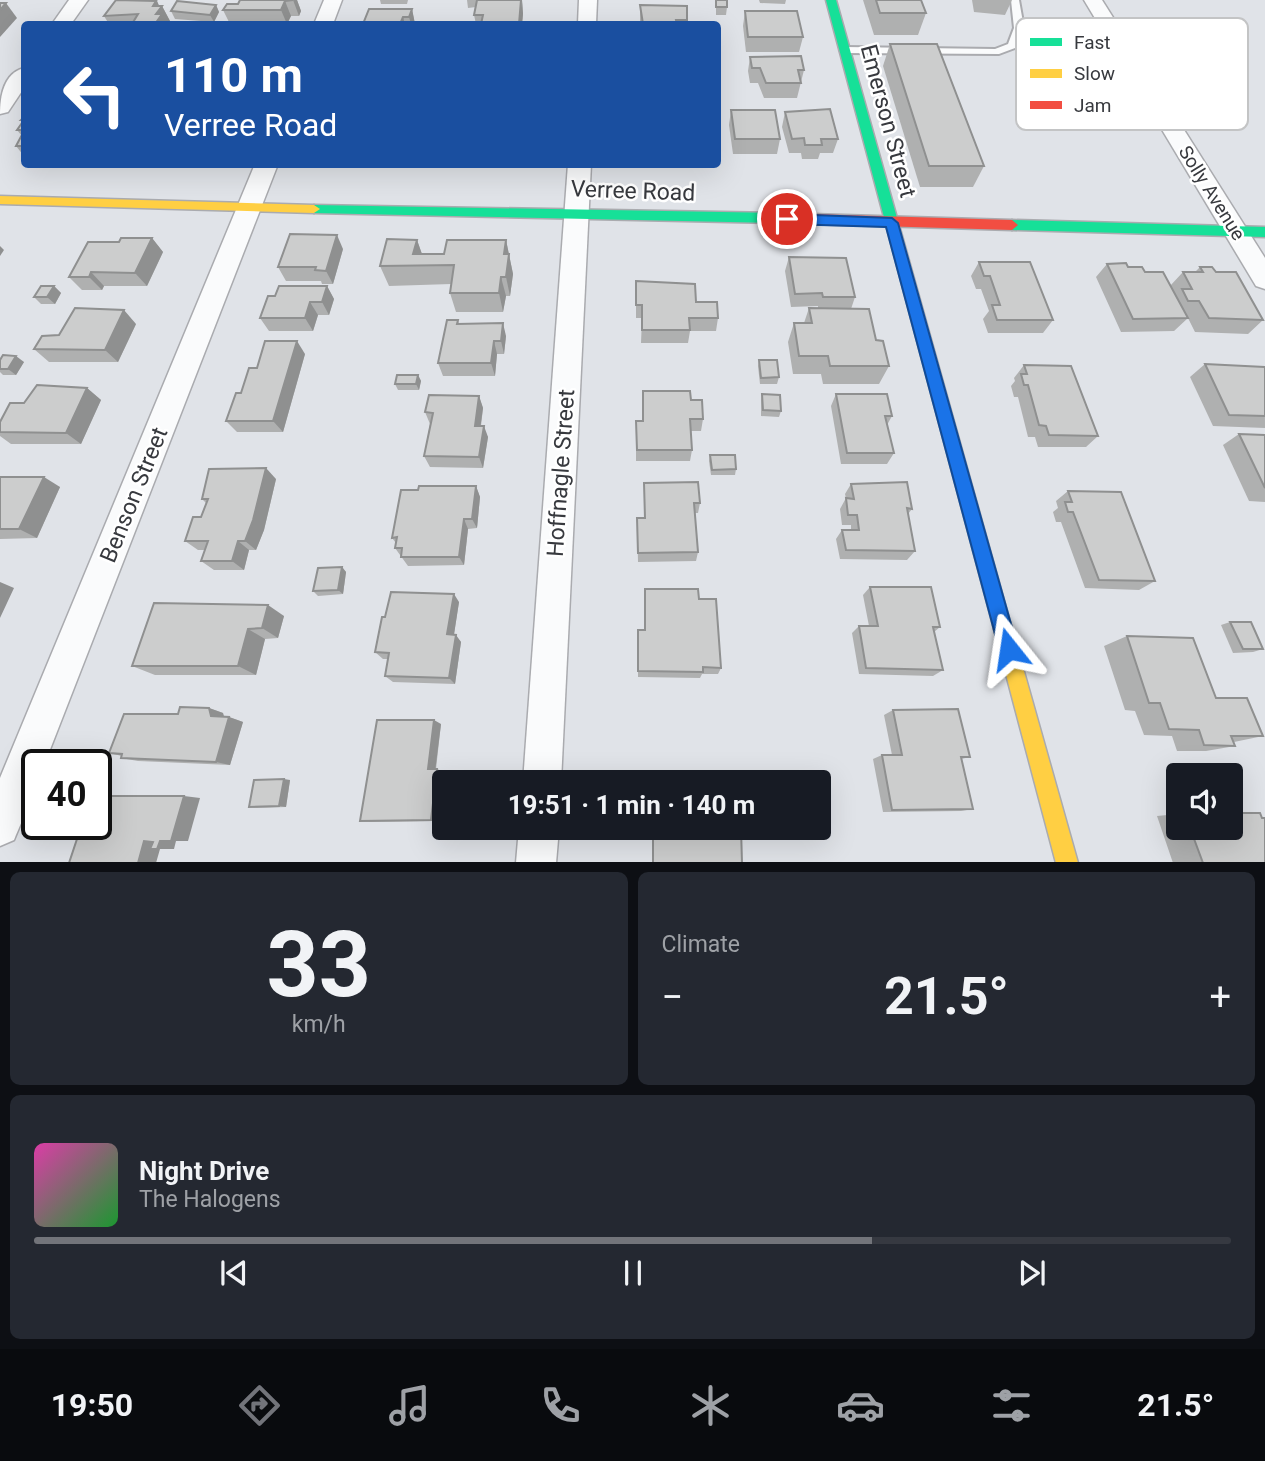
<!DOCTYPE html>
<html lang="en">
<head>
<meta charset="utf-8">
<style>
	:root { --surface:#171b24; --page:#242831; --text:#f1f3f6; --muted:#9ea1a6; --line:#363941; --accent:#72747a }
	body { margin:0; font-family:Roboto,sans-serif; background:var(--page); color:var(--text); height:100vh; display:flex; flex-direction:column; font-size:26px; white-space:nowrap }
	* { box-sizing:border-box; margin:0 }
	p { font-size:23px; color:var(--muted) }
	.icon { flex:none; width:38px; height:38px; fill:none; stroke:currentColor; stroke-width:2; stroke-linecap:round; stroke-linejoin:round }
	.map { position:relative; height:862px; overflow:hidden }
	.side { display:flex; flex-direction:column; gap:10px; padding:10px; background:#0d0f14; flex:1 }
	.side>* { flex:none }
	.banner { position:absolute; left:21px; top:21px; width:700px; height:147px; border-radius:7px; box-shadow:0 7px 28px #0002; background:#1a4fa0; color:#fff; overflow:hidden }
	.tools { position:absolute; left:1166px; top:763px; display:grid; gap:14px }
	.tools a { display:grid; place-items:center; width:77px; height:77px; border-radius:7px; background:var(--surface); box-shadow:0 7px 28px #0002; font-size:35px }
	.speed { position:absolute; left:21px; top:749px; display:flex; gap:14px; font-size:35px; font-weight:700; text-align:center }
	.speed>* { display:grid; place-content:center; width:91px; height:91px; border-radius:50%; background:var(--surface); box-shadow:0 7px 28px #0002; line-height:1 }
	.speed .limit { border:4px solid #111; border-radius:10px; background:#fff; color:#111 }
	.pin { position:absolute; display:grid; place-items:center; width:60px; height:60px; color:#fff; margin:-30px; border:4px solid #fff; border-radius:50%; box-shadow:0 2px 7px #0007 }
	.me { position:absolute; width:77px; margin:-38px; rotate:345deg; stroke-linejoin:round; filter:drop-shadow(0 0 5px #0008) }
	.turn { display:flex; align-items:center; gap:24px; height:147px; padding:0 28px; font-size:32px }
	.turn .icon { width:91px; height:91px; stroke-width:2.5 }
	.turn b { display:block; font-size:49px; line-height:60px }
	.big { font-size:52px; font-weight:700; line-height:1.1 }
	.side .tile { flex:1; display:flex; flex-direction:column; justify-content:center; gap:10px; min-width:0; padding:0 24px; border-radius:10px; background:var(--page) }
	.side .dial { align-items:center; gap:0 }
	.dial b { font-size:91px; line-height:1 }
	.song { display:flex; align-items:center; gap:21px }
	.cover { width:84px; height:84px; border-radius:10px; background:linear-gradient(135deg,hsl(320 70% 55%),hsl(130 70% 35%)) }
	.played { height:7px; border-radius:4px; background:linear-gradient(90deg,var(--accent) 70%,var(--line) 70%) }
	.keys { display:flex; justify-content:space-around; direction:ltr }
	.heat { display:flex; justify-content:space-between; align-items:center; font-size:38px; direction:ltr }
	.side .tiles { flex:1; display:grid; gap:10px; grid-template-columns:1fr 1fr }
	.tile:last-child { grid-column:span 2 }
	.trip { position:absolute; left:432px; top:770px; width:399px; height:70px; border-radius:7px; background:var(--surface); box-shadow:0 7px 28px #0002; font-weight:700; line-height:70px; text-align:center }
	.menu { display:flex; height:112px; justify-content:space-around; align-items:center; background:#090b0e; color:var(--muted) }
	.menu .icon { width:49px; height:49px }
	.menu .active { color:var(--accent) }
	.menu b { font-size:32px; color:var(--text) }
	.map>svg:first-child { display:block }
</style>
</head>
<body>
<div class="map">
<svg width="1265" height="863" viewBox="0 0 1265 863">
	<rect width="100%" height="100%" fill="#e0e3e8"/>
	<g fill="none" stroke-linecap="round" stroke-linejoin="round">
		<!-- lane casing -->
		<g stroke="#aaabaf" stroke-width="4">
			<path id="lane" d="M1011,0H1019L1024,28L1015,48L999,54L845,53L840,50L845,47L995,49L1008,44L1014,28Z"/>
		</g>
		<!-- street casing -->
		<g stroke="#aaabaf" stroke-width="3">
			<g id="street">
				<path d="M69,0H88L71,24H52Z"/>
				<path d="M324,0H342L333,24H314Z"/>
				<path d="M579,0H597L596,24H578Z"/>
				<path d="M1084,0H1102L1265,258V289L1256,286Z"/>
				<path d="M24,68V88L8,112L0,114C0,96 4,73 24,68Z"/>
				<path d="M255,164H278L44,765H37C37,791 24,815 14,840L0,846V778Z"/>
				<path d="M568,164H591L561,782H523Z"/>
				<path d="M519,828H559L556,863H516Z"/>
			</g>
		</g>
		<!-- fast casing -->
		<g stroke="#aaabaf" stroke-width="3">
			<g id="fast">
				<path d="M826,0H836L1012,629L1010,636L1003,638L996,636L994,629Z"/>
				<path d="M314,205L777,213L783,218L777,223L314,213L308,209Z"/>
				<path d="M1012,220L1265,227V237L1012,230L1006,225Z"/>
			</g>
		</g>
		<!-- slow casing -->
		<g stroke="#aaabaf" stroke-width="3">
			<g id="slow">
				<path d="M0,196L314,205L320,209L314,213L0,204Z"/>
				<path d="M1003,620L1010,622L1012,629L1078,863H1056L994,629L996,622Z"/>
			</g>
		</g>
		<!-- jam casing -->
		<g stroke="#aaabaf" stroke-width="3">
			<path id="jam" d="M777,213L1012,220L1018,225L1012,230L777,223L771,218Z"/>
		</g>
		<!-- lane -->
		<use href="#lane" fill="#fafbfc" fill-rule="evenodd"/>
		<!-- street -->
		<use href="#street" fill="#fafbfc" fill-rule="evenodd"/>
		<!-- fast -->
		<use href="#fast" fill="#16e098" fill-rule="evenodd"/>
		<!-- slow -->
		<use href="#slow" fill="#ffcf43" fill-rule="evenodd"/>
		<!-- jam -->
		<use href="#jam" fill="#f24e42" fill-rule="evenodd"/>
	</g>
	<!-- wall -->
	<g fill="#afb0b0">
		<path d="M116,0H157V1L159,6H162L170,21L168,24H109L104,16Z"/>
		<path d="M240,0H297L301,11L299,16H291L287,24H230L223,10L238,4Z"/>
		<path d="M380,0H408L407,4H381Z"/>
		<path d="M467,0H522L523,14L522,24H476L474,15L476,7L468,8Z"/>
		<path d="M716,0L727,7L726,15H716Z"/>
		<path d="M759,0H786L785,4L760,3Z"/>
		<path d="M863,0H921L926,13L918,35H874Z"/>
		<path d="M972,0H1012L1005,15L974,12Z"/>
		<path d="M216,5L219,12L214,22L175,19L171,11Z"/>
		<path d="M640,5L687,20V24H640Z"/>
		<path d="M412,9L415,24H363Z"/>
		<path d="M745,11L803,37L799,52H746L743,26Z"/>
		<path d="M1083,43L1111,65L1102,80L1052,76L1049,60L1056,45L1081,47Z"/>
		<path d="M890,44L984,166L973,187H920L883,66Z"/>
		<path d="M750,57L804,70L797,98H764L758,83H750L748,71Z"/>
		<path d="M731,110L780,139L777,154H733L729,125Z"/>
		<path d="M785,112L838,139L833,153H820L818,159H802L801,153H789L782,127Z"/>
		<path d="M24,117V156L16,146L22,136L17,130L22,122L21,120Z"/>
		<path d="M189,164H219L218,167H190Z"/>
		<path d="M152,238L163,252L147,286H104L102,290H82L69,277L119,242Z"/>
		<path d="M417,240L422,254H444L506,240L513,274L510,296H506L503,312H456L450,293L451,284L389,286L380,266Z"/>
		<path d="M343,249L333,284H322L321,281H286L278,267Z"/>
		<path d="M789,257L855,297L851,309L876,340L889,366L879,384H823L821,374H793L788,342L794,323H804L809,308L818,309V306L791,307L785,271Z"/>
		<path d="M979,262L1053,320L1043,333H988L983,319L989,311L981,289H976L971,276Z"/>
		<path d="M1107,264L1145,272L1170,286L1183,272H1195L1200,267L1216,272L1263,320L1248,334L1195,332L1188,318L1174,331L1121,332L1096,277Z"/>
		<path d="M636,281L696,302L718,318L716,331H690L688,343H641L642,318H636Z"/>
		<path d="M54,286L61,293L55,304H41L34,297Z"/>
		<path d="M327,286L334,299L329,315H318L313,331H269L260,318L275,296Z"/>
		<path d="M458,320L459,324L506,336L504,354H497L495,376H443L438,363Z"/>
		<path d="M136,324L118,362H49L34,349L59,335Z"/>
		<path d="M305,354L283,432H237L226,421L241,393L257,368Z"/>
		<path d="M0,360L24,362L16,375H3L0,372Z"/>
		<path d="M759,360L779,377L777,384H760L758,366Z"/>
		<path d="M1205,364L1265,367V428L1213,426L1190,377Z"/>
		<path d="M1024,365L1098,436L1086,447H1038L1035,437H1028L1018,397H1014L1011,386L1015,381L1014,378Z"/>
		<path d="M418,375L421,381L419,390H398L395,384Z"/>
		<path d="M87,388L101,400L81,444H11L0,436V432Z"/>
		<path d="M643,391L691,400L703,419L701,431H691L692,450L690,461H636V421H643Z"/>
		<path d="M762,394L781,411L779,417L761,416V400Z"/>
		<path d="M836,394L892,416L887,425L894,453L887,464H841L831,406Z"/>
		<path d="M479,396L483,408L481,426L488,437L483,468L430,467L424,456L430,424L425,412Z"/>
		<path d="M1239,434L1265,435V502L1249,501L1223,445Z"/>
		<path d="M710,455L736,469L735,475H711L709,461Z"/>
		<path d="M0,477L60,487L37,538L0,539Z"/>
		<path d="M276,479L264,530L256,550H249L244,570H214L201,561L205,550H198L185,541L201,517L206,503L202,499Z"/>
		<path d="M644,483L700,503L698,513H695L698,552L696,561L638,562L637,518H644Z"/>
		<path d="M851,484L912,509L908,514L915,551L907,560L840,559L836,539L842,530H851V525H842L840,509L846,498L845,494Z"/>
		<path d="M476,486L480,497L477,528L468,529L464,565L408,566L395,548L396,543L392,538L418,490Z"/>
		<path d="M1068,491L1155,581L1139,590L1085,588L1061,522H1056L1053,512L1058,508L1056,501Z"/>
		<path d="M342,567L346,572L343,594L318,596L313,591Z"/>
		<path d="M870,587L940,627L934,632L943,670L933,676L859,674L852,633L859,626H869L863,595Z"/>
		<path d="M699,599L721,668L718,674H702L700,678L638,677V630H645Z"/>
		<path d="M459,602L454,634L461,642L455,684L393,682L385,676L388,659H383L375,652L385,617Z"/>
		<path d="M284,616L278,638L265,639L256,675H155L132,666Z"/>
		<path d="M1230,622L1263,649L1253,652L1233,653L1221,625Z"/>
		<path d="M1127,636L1216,698L1263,736L1234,742L1235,746L1206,751H1177L1172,736L1144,735L1135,711L1125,710L1104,646Z"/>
		<path d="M209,708L223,713L224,717H229L243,722L230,765L138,761L121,758L122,756L109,753L178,714Z"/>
		<path d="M893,710L970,757L961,759L973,809L961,811L883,812L873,759L882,755H892L884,715Z"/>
		<path d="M441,724L436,769L443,772L438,821L370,822L360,821Z"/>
		<path d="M290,780L286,807L256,808L249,807Z"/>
		<path d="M1178,814V828H1230L1265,863H1173L1157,816Z"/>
		<path d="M639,828L742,863H652V838L639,837Z"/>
	</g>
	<!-- shaded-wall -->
	<g fill="#8f9090">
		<path d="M152,0H157V1L160,8L162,6L170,21L168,24H155L153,6L154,4Z"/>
		<path d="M293,0H297L301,11L299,16Z"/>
		<path d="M522,0L523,14L522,24H519Z"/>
		<path d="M285,1L291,16L287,24L281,10Z"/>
		<path d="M6,3L17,18L0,37V10Z"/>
		<path d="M216,5L219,12L214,22L210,15Z"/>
		<path d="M412,9L415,24H411L409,17Z"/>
		<path d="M403,17L405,24H400Z"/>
		<path d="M337,235L343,249L333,284L326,271Z"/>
		<path d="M152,238L163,252L147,286L135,273Z"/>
		<path d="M417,240L424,260L413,254Z"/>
		<path d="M506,240L513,274L510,296L506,277L504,254Z"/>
		<path d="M0,246L4,250L0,256Z"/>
		<path d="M91,272L104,286L102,290L89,277Z"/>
		<path d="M501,277L506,296L503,312L499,293Z"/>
		<path d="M54,286L61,293L55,304L47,297Z"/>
		<path d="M327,286L334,299L329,315L322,302Z"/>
		<path d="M310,302L318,315L313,331L305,318Z"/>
		<path d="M124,310L136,324L118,362L105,350Z"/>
		<path d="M503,323L506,336L504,354L501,341Z"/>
		<path d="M297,341L305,354L283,432L273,421Z"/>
		<path d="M494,341L497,354L495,376L491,363Z"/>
		<path d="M16,356L24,362L16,375L8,369Z"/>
		<path d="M418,375L421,381L419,390L416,384Z"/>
		<path d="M87,388L101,400L81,444L66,433Z"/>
		<path d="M479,396L483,408L479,437L475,426Z"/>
		<path d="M484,426L488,437L483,468L479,457Z"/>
		<path d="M266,468L276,479L264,530L256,550L245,541Z"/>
		<path d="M44,477L60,487L37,538L19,529Z"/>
		<path d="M476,486L480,497L477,528L472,519Z"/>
		<path d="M464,519L468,529L464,565L459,557Z"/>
		<path d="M238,541L249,550L244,570L232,561Z"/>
		<path d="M342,567L346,572L343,594L338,590Z"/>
		<path d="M0,582L14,588L0,618Z"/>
		<path d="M454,594L459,602L453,641L447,634Z"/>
		<path d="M268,605L284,616L278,638L262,628Z"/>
		<path d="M248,629L265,639L256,675L238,666Z"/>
		<path d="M456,635L461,642L455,684L449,678Z"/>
		<path d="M209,708L223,713L225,721L211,716Z"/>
		<path d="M229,717L243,722L230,765L216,762Z"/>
		<path d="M434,720L441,724L435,772L428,769Z"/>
		<path d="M437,769L443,772L438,821L431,820Z"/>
		<path d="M284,779L290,780L286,807L279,806Z"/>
		<path d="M184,796L200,798L188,841H171Z"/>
		<path d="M144,841H176L174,849H160L156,863H138Z"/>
	</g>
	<!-- building -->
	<g fill="#cccdcd" stroke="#8f9090" stroke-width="2">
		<path d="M116,0L156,1L153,6H162L156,14H162L155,24H132L138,14L104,16Z"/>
		<path d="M240,0H293L285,1L281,10H223L227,4H238Z"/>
		<path d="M477,0H521L519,24H481L483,15H474Z"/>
		<rect x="716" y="0" width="11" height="7"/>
		<path d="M876,0H921L926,13H880Z"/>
		<path d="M177,1L216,5L210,15L171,11Z"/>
		<path d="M0,3H6L0,10Z"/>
		<path d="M640,5L687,6V20H676L677,24H643Z"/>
		<path d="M369,9H412L409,17H403L400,24H363Z"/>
		<path d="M745,11H797L803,37H748Z"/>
		<path d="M890,44H937L984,166H929Z"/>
		<path d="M801,56L804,70H798L801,83H766L760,68H752L750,57Z"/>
		<path d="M830,109L838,139H821L822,145H805L804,138L792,139L785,112Z"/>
		<path d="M731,110H775L780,139H735Z"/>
		<path d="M24,117V130H17L24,120H21Z"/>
		<path d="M24,131V146H16Z"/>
		<path d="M290,234L337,235L326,271L315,270L316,267H278Z"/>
		<path d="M121,238H152L135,273L91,272L89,277H69L88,242H119Z"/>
		<path d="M387,239L417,240L413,254H444L447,240H506L504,254H509L506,277H501L499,293H450L454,265L380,266Z"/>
		<path d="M789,257L846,258L855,297H823L822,293L795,294Z"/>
		<path d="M979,262H1030L1053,320H997L992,305H1000L990,276H984Z"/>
		<path d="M1126,263L1128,267H1142L1145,272H1163L1188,318L1133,319L1107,264Z"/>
		<path d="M1200,267H1212L1216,272H1236L1263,320L1209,318L1199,301H1188L1182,289H1192L1183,272H1203Z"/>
		<path d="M636,281L695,284L696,302H717L718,318H689L690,330H642V305H636Z"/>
		<path d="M41,286H54L47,297H34Z"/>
		<path d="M279,286H327L322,302H310L305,318H260L268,296H275Z"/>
		<path d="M75,308L124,310L105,350L34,349L42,336L59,335Z"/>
		<path d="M809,308L869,309L876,340L883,341L889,366H830L828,356H799L794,323H812Z"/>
		<path d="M447,320H458L457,324L503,323L501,341H494L491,363H438Z"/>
		<path d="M265,341H297L273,421H226L236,393H241L249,368H257Z"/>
		<path d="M3,355L16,356L8,369H0V360Z"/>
		<path d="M759,360H777L779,377L761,378Z"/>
		<path d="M1205,364L1265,367V416L1229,415Z"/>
		<path d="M1024,365L1071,366L1098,436L1049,435L1046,426L1039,425L1028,385H1024L1021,374H1027Z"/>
		<path d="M397,375H418L416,384H395Z"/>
		<path d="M37,385L87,388L66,433L0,432V422L10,403H24Z"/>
		<path d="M643,391H690L691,400H702L703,419H690L692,450H637L636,421H643Z"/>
		<path d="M762,394L780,395L781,411L763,410Z"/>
		<path d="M836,394H887L892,416H885L894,453H847Z"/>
		<path d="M429,395L479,396L475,426H484L479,457L424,456L433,413L425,412Z"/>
		<path d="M1239,434L1265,435V488Z"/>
		<path d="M710,455H735L736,469L712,470Z"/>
		<path d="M266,468L253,520L245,541H238L232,561H201L208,541H185L193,517H201L208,499H202L209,469Z"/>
		<path d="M0,477H44L19,529H0Z"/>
		<path d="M698,482L700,503H694L698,552L638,553L637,518H645L644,483Z"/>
		<path d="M907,482L912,509L907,508L915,551L846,550L842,530H859L857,515H848L846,498L854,499L851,484Z"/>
		<path d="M419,486H476L472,519H464L459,557H401L402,548H395L397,537L392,538L401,490H418Z"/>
		<path d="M1068,491L1121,492L1155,581L1099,580L1073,512H1068L1065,502H1072Z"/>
		<path d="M342,567L338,590L313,591L318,568Z"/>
		<path d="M870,587H931L940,627H933L943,670L866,668L859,626H878Z"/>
		<path d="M645,589H698L699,599H716L721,668L703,667V672L638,671V630H645Z"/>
		<path d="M391,592L454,594L447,634L456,635L449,678L385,676L389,653L375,652L382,617H385Z"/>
		<path d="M154,603L268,605L262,628L248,629L238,666H132Z"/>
		<path d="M1230,622H1251L1263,649H1243Z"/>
		<path d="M1127,636L1193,638L1216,698H1247L1263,736H1231L1235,746L1204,745L1199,730L1169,729L1160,703H1149Z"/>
		<path d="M180,707L209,708L211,716L229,717L216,762L121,758L122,754L109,753L124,714H178Z"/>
		<path d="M958,709L970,757H961L973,809L892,810L882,755H902L893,710Z"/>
		<path d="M377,720H434L428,769H437L431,820L360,821Z"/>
		<path d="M284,779L279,806L249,807L254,780Z"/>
		<path d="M96,796H184L171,841H160L157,849H150L153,842L144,841L138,863H69L82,824H96Z"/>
		<path d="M1230,813H1260L1262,818H1265V863H1203L1190,828H1230Z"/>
		<path d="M640,828H741L742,863H653V837L640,836Z"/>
	</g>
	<!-- route -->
	<path fill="#1a73e8" stroke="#114b97" stroke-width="2" d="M787,214L892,218L898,223L1018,649L1015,656L1009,659L1002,656L999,649L886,227L787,224L780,219Z"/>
	<g text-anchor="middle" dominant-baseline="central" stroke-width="5" stroke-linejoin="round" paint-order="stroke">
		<!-- far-street labels -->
		<g font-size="19" fill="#37393e" stroke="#fff">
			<text transform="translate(1212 193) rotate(58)">Solly Avenue</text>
		</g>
		<!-- street labels -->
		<g font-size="23" fill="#37393e" stroke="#fff">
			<text transform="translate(888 121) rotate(75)">Emerson Street</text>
			<text transform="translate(633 191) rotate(2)">Verree Road</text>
			<text transform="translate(561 473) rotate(-86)">Hoffnagle Street</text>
			<text transform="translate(134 495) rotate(-68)">Benson Street</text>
		</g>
	</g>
	<!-- legend -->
	<rect x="1016" y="18" width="232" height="112" rx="10" fill="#fff" stroke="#c3c4c5" stroke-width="2"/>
	<rect x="1030" y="38" width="32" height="8" fill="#16e098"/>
	<rect x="1030" y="69" width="32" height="9" fill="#ffcf43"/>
	<rect x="1030" y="101" width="32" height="8" fill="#f24e42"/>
	<g font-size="19" fill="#37393e">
		<text x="1074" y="49">Fast</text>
		<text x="1074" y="80">Slow</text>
		<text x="1074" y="112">Jam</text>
	</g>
</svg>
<div class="tools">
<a><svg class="icon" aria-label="sound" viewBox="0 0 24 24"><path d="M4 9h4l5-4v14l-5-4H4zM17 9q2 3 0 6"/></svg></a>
</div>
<div class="speed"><div class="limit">40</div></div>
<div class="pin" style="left:787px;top:219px;background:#d93025"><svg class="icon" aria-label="arrive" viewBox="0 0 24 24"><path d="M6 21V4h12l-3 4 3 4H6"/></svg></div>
<svg class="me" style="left:1009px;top:649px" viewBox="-20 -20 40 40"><path d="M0-17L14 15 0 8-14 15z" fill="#1a73e8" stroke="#fff" stroke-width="4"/></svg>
<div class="trip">19:51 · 1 min · 140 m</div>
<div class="banner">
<div class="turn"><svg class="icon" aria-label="left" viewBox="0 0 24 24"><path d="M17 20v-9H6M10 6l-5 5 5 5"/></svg><div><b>110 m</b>Verree Road</div></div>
</div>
</div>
<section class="side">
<div class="tiles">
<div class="tile dial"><b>33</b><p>km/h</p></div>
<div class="tile"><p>Climate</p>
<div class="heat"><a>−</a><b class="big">21.5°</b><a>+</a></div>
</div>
<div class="tile">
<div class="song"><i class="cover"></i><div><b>Night Drive</b><p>The Halogens</p></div></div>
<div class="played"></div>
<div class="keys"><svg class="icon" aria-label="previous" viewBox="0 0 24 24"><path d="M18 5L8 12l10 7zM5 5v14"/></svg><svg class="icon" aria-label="pause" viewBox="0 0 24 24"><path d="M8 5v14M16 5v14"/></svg><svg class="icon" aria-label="next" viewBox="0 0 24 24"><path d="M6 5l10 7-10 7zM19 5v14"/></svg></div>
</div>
</div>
</section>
<nav class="menu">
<b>19:50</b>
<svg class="icon active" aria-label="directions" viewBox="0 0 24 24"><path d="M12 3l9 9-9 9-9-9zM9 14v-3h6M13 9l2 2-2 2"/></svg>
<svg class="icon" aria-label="music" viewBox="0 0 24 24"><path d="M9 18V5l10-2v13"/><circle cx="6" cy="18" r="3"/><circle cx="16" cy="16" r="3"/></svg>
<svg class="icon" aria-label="phone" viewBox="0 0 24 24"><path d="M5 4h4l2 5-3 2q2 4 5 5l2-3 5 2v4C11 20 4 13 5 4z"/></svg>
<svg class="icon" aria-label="climate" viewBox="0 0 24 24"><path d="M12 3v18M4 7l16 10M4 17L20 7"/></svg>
<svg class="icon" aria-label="car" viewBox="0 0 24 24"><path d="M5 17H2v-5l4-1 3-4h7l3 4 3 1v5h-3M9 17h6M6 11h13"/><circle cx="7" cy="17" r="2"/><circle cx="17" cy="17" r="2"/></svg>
<svg class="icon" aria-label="filters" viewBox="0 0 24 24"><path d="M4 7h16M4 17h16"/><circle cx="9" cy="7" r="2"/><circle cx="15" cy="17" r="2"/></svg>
<b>21.5°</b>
</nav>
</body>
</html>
